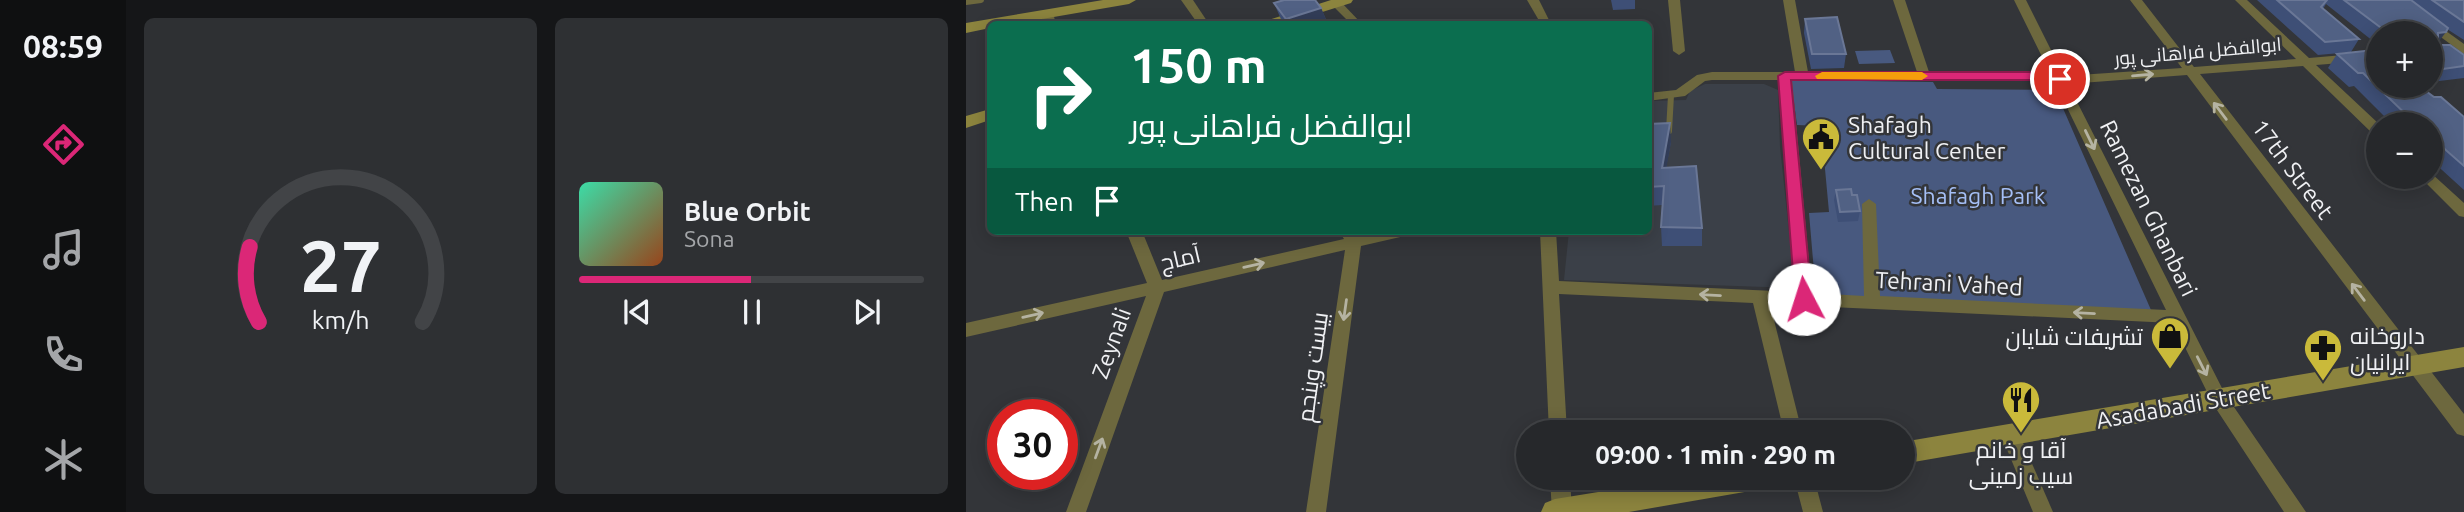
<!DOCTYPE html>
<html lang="en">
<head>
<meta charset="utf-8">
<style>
	:root { --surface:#26282b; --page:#2e3033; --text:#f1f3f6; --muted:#a4a6a9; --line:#424447; --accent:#db2777 }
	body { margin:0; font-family:Ubuntu,Cairo,sans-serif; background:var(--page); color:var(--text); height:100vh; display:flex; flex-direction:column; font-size:26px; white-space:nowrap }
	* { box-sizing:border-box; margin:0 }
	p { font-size:23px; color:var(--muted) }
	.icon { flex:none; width:38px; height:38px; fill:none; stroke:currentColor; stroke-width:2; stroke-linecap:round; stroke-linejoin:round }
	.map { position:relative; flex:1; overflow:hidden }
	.side { display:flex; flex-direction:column; gap:18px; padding:18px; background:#151618; width:840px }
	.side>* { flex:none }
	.guide { position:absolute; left:21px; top:21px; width:665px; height:214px; border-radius:10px; box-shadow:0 4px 18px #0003,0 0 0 2px var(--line); background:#0b6e4f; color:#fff; overflow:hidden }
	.buttons { position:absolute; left:1400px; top:21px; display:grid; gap:14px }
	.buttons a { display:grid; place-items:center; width:77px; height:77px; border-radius:50%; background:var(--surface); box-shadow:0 4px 18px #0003,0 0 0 2px var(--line); font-size:35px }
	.speed { position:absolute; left:21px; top:399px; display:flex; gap:14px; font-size:35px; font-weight:700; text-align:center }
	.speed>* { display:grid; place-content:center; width:91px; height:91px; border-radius:50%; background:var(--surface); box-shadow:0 4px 18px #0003,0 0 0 2px var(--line); line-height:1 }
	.speed .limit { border:10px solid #d22; background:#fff; color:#111 }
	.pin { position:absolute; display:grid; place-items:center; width:60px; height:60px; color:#fff; margin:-30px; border:4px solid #fff; border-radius:50%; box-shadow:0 2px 7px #0007 }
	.me { position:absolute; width:77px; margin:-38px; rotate:355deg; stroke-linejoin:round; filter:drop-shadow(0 0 5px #0008) }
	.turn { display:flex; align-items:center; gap:24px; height:147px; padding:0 28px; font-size:32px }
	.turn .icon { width:91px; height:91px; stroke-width:2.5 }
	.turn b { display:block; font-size:49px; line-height:60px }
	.then { display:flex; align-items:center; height:66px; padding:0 28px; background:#0003; gap:14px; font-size:26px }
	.side .card { flex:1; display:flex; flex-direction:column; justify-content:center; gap:10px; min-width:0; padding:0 24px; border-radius:10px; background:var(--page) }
	.side .dial { align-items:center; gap:0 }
	.dial svg { height:182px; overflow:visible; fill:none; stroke:var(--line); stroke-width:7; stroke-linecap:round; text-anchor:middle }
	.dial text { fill:var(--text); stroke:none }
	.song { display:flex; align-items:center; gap:21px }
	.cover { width:84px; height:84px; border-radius:10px; background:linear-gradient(135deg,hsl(160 70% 55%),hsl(20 70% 35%)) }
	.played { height:7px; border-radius:4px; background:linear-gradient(90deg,var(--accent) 50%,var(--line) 50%) }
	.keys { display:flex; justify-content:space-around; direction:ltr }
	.side .tiles { flex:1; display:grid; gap:18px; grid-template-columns:repeat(2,1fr) }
	.trip { position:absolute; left:550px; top:420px; width:399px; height:70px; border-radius:35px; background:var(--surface); box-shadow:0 4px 18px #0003,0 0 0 2px var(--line); font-weight:700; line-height:70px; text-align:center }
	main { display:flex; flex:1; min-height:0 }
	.menu { display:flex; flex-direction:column; width:126px; justify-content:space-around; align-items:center; background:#0f1011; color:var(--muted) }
	.menu .icon { width:49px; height:49px }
	.menu .on { color:var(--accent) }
	.menu b { font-size:32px; color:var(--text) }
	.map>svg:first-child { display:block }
</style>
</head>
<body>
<main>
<nav class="menu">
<b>08:59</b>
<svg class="icon on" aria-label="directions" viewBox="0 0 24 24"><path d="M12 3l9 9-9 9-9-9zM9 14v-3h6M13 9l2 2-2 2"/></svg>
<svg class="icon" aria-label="music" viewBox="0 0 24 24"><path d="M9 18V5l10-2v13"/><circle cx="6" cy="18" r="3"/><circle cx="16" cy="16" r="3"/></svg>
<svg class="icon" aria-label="phone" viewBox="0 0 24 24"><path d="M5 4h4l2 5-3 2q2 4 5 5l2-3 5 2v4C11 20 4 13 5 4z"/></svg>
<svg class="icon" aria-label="climate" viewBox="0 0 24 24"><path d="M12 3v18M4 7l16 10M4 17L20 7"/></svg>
</nav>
<section class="side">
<div class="tiles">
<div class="card dial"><svg viewBox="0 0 100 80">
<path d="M14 69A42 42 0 1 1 86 69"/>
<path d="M14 69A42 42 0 0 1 10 36" stroke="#db2777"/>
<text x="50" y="56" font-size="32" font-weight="700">27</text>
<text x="50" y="72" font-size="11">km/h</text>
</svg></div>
<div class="card">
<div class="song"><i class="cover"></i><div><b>Blue Orbit</b><p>Sona</p></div></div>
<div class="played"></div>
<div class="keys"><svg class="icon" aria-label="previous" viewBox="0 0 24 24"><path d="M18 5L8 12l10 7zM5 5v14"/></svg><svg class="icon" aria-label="pause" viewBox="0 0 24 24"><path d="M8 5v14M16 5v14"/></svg><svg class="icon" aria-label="next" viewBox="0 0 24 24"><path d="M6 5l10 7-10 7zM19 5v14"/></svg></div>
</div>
</div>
</section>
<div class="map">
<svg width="1498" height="512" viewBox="0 0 1498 512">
	<rect width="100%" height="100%" fill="#333539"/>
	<!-- built -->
	<path fill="#3b4048" d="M739,84H798L812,90L814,147L829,288L598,280L603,231H682L683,101L720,100L724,91Z"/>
	<!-- green -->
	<g fill="#48597f">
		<path d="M924,50L929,63L893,64L889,51Z"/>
		<path d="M825,80L967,82L971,89L1089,90L1185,310L850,295L843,213L863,212L855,126L831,125Z"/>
	</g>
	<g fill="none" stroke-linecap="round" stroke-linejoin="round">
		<!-- lane -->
		<g stroke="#6d683e" stroke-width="6">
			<path d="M0,2L15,0"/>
			<path d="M703,131L705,95"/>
		</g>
		<!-- street -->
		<g fill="#6d683e" fill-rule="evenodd">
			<path d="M215,0H227L243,24H232Z"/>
			<path d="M561,0H573L585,24H575Z"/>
			<path d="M702,0H714L719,51L713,55L707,51Z"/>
			<path d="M817,0H829L842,72H951L927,0H939L963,72L1085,75L1048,0H1060L1098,76L1216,68L1164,0H1176L1228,67L1330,59L1269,0H1281L1343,58L1412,52V60L1350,65L1413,124L1412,135L1407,134L1337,66L1234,74L1498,414V436L1491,434L1221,75L1102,84L1259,394L1340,512H1318L1247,404L1207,323L804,304L836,432H818L787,303L593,294L601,432H583L574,231H590L593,281L829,292L813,80H746L739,81L719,96L682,101V93L710,90L731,75L746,72H829ZM826,80H1063L1089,83L1200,310L914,296L910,204L903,199L896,204L898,296L846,293Z"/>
			<path d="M1424,0H1437L1498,44V54Z"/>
			<path d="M366,1H374L396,24H385L366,5Z"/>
			<path d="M81,10L87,13L90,24H79L75,13Z"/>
			<path d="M1465,173L1498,203V217L1493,216L1454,177H1465Z"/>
			<path d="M160,231H176L196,280L378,239L373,231H389L392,236L414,231H446L443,235L395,246L360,512H340L379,250L198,292L120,512H100L180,296L0,337V323L181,283Z"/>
			<path d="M1044,427L1051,429L1087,512H1067L1035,435L1037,429Z"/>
			<path d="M584,478H604L606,512H586Z"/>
			<path d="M828,478H848L857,512H837Z"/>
		</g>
		<!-- secondary -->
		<g fill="#8c843e" fill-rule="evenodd">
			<path d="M137,0H170L163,4L47,24H24V28L0,33V23Z"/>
			<path d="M365,0H387L385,3L318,24H296L299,21Z"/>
			<path d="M24,109V120L0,128V116Z"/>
			<path d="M1498,347V367L936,464V442Z"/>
			<path d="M719,478H803L799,486L790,490L663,512H575L579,503L589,499Z"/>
		</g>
	</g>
	<!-- wall -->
	<g fill="#3e4f76">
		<path d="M645,0H669V9L647,10Z"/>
		<path d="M1291,0H1498V40L1481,29L1472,42V45L1498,55V78L1465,82V33H1412V45L1360,4L1357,9L1393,39L1385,52L1352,55Z"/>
		<path d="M308,3L355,8L362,24H317Z"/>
		<path d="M839,19L880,54L878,68L845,69L838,33Z"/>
		<path d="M1371,54L1468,97L1498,117V190L1465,160V124H1426L1388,86L1383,87L1362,68Z"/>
		<path d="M682,124L705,142L700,168L736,228V246H696L695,227L696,205L682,206Z"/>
		<path d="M870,190L886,195L894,211L892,221L872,222L868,200Z"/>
	</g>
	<!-- shaded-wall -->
	<g fill="#323d58">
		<path d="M355,8L362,24H322L320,19Z"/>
		<path d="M1480,32L1471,44L1472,33Z"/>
		<path d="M704,123L705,142L697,187L696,168Z"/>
	</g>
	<!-- building -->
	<g fill="#516184" stroke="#6a7796" stroke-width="2">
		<path d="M318,0H349L355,8L320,19L308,3Z"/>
		<path d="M1311,0H1361L1355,7L1393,39L1359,42Z"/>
		<path d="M1378,0H1445L1482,28L1480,32L1472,33V45H1484L1498,55V66L1470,70L1465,66V33H1422Z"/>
		<path d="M1466,0H1498V22Z"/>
		<path d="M871,17L880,54H846L839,19Z"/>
		<path d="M1408,50L1412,54V86H1453L1468,97H1475L1498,117V166L1465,137V124H1450L1397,73H1392L1371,54Z"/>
		<path d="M704,123L696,168L730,166L736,228L695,227L698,186L682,187V124Z"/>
		<path d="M885,189L886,195H891L894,211L874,212L870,190Z"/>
	</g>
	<!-- one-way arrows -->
	<defs><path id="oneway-shaft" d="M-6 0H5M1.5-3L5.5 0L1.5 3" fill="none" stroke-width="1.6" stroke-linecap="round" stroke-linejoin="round" transform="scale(1.75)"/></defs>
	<g stroke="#b5b3a2">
		<use href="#oneway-shaft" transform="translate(1177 75) rotate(-5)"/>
		<use href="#oneway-shaft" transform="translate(1254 111) rotate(-127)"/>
		<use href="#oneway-shaft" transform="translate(1124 140) rotate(64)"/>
		<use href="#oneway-shaft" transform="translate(288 265) rotate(-13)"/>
		<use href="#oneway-shaft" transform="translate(1392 292) rotate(-127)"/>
		<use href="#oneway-shaft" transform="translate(744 295) rotate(-177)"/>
		<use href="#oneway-shaft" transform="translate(379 310) rotate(98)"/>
		<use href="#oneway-shaft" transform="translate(1118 313) rotate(-177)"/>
		<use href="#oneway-shaft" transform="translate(67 315) rotate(-13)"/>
		<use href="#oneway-shaft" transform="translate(1236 366) rotate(63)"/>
		<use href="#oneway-shaft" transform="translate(133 448) rotate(-70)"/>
	</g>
	<!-- route -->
	<path fill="#db2777" stroke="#8e194d" stroke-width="2" d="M819,72H1063L1094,75L1100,79L1094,83L1063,80H825L846,299L844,303H832L829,299L812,76Z"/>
	<!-- slow -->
	<path fill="#f59e0b" d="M856,72H956L962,76L956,80L851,79L849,76Z"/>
	<!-- icons -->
	<defs>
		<g id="civic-pin" transform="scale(2.0125)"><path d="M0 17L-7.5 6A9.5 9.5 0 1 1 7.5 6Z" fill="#caba3a" stroke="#333539"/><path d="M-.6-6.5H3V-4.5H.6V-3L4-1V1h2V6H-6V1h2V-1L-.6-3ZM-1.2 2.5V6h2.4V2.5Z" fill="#111"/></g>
		<g id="shop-pin" transform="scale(2.0125)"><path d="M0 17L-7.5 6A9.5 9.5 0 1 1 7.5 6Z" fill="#caba3a" stroke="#333539"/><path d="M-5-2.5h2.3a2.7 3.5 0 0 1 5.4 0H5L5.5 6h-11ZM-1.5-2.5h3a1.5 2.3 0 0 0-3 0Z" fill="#111"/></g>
		<g id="pharmacy-pin" transform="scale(2.0125)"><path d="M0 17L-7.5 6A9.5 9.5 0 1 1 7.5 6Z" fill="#caba3a" stroke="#333539"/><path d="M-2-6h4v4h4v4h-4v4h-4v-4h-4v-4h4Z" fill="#111"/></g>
		<g id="restaurant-pin" transform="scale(2.0125)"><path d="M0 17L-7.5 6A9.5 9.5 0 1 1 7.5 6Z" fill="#caba3a" stroke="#333539"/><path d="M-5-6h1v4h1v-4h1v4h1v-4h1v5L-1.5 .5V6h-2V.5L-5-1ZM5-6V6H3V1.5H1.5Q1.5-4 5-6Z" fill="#111"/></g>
	</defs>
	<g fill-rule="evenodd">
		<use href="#civic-pin" x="855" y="137"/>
		<use href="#shop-pin" x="1204" y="336"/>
		<use href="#pharmacy-pin" x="1357" y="348"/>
		<use href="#restaurant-pin" x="1055" y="400"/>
	</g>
	<g text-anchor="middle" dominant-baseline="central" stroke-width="5" stroke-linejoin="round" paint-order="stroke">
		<!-- far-street labels -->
		<g font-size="19" fill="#f0f1f4" stroke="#333539">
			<text transform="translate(1232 51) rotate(-5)">ابوالفضل فراهانی پور</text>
		</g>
		<!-- poi labels -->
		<g font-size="23" fill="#f0f1f4" stroke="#333539" text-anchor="start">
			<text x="882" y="124">Shafagh<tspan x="882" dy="26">Cultural Center</tspan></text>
			<text x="1384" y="335">داروخانه<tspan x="1384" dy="26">ایرانیان</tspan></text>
			<text x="1177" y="336" text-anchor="end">تشریفات شایان</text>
			<text x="1055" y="449" text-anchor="middle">آقا و خانم<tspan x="1055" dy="26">سیب زمینی</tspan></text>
		</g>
		<!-- street labels -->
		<g font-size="23" fill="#f0f1f4" stroke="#333539">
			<text transform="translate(1327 169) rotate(53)">17th Street</text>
			<text transform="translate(1183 208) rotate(64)">Ramezan Ghanbari</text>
			<text transform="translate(214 258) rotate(-13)">آماج</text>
			<text transform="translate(983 283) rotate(3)">Tehrani Vahed</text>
			<text transform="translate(145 343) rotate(-70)">Zeynali</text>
			<text transform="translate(346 367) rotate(-82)">بیست وپنجم</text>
			<text transform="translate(1217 405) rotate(-10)">Asadabadi Street</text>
		</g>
		<!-- park labels -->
		<g font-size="23" fill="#a5bff6" stroke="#333539">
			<text x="1012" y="195">Shafagh Park</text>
		</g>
	</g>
</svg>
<div class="buttons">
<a>+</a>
<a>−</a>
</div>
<div class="speed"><div class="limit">30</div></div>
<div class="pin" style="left:1094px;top:79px;background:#d93025"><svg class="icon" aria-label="arrive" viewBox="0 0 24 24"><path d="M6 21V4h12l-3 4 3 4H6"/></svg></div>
<svg class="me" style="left:838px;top:299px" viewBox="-20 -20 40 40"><circle r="19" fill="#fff"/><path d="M0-13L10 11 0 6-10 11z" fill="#db2777"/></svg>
<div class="trip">09:00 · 1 min · 290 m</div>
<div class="guide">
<div class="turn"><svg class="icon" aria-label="right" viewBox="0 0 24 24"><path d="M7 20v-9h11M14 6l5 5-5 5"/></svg><div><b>150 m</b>ابوالفضل فراهانی پور</div></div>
<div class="then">Then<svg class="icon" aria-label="arrive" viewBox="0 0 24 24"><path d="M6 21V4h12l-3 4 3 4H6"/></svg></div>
</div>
</div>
</main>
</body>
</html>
